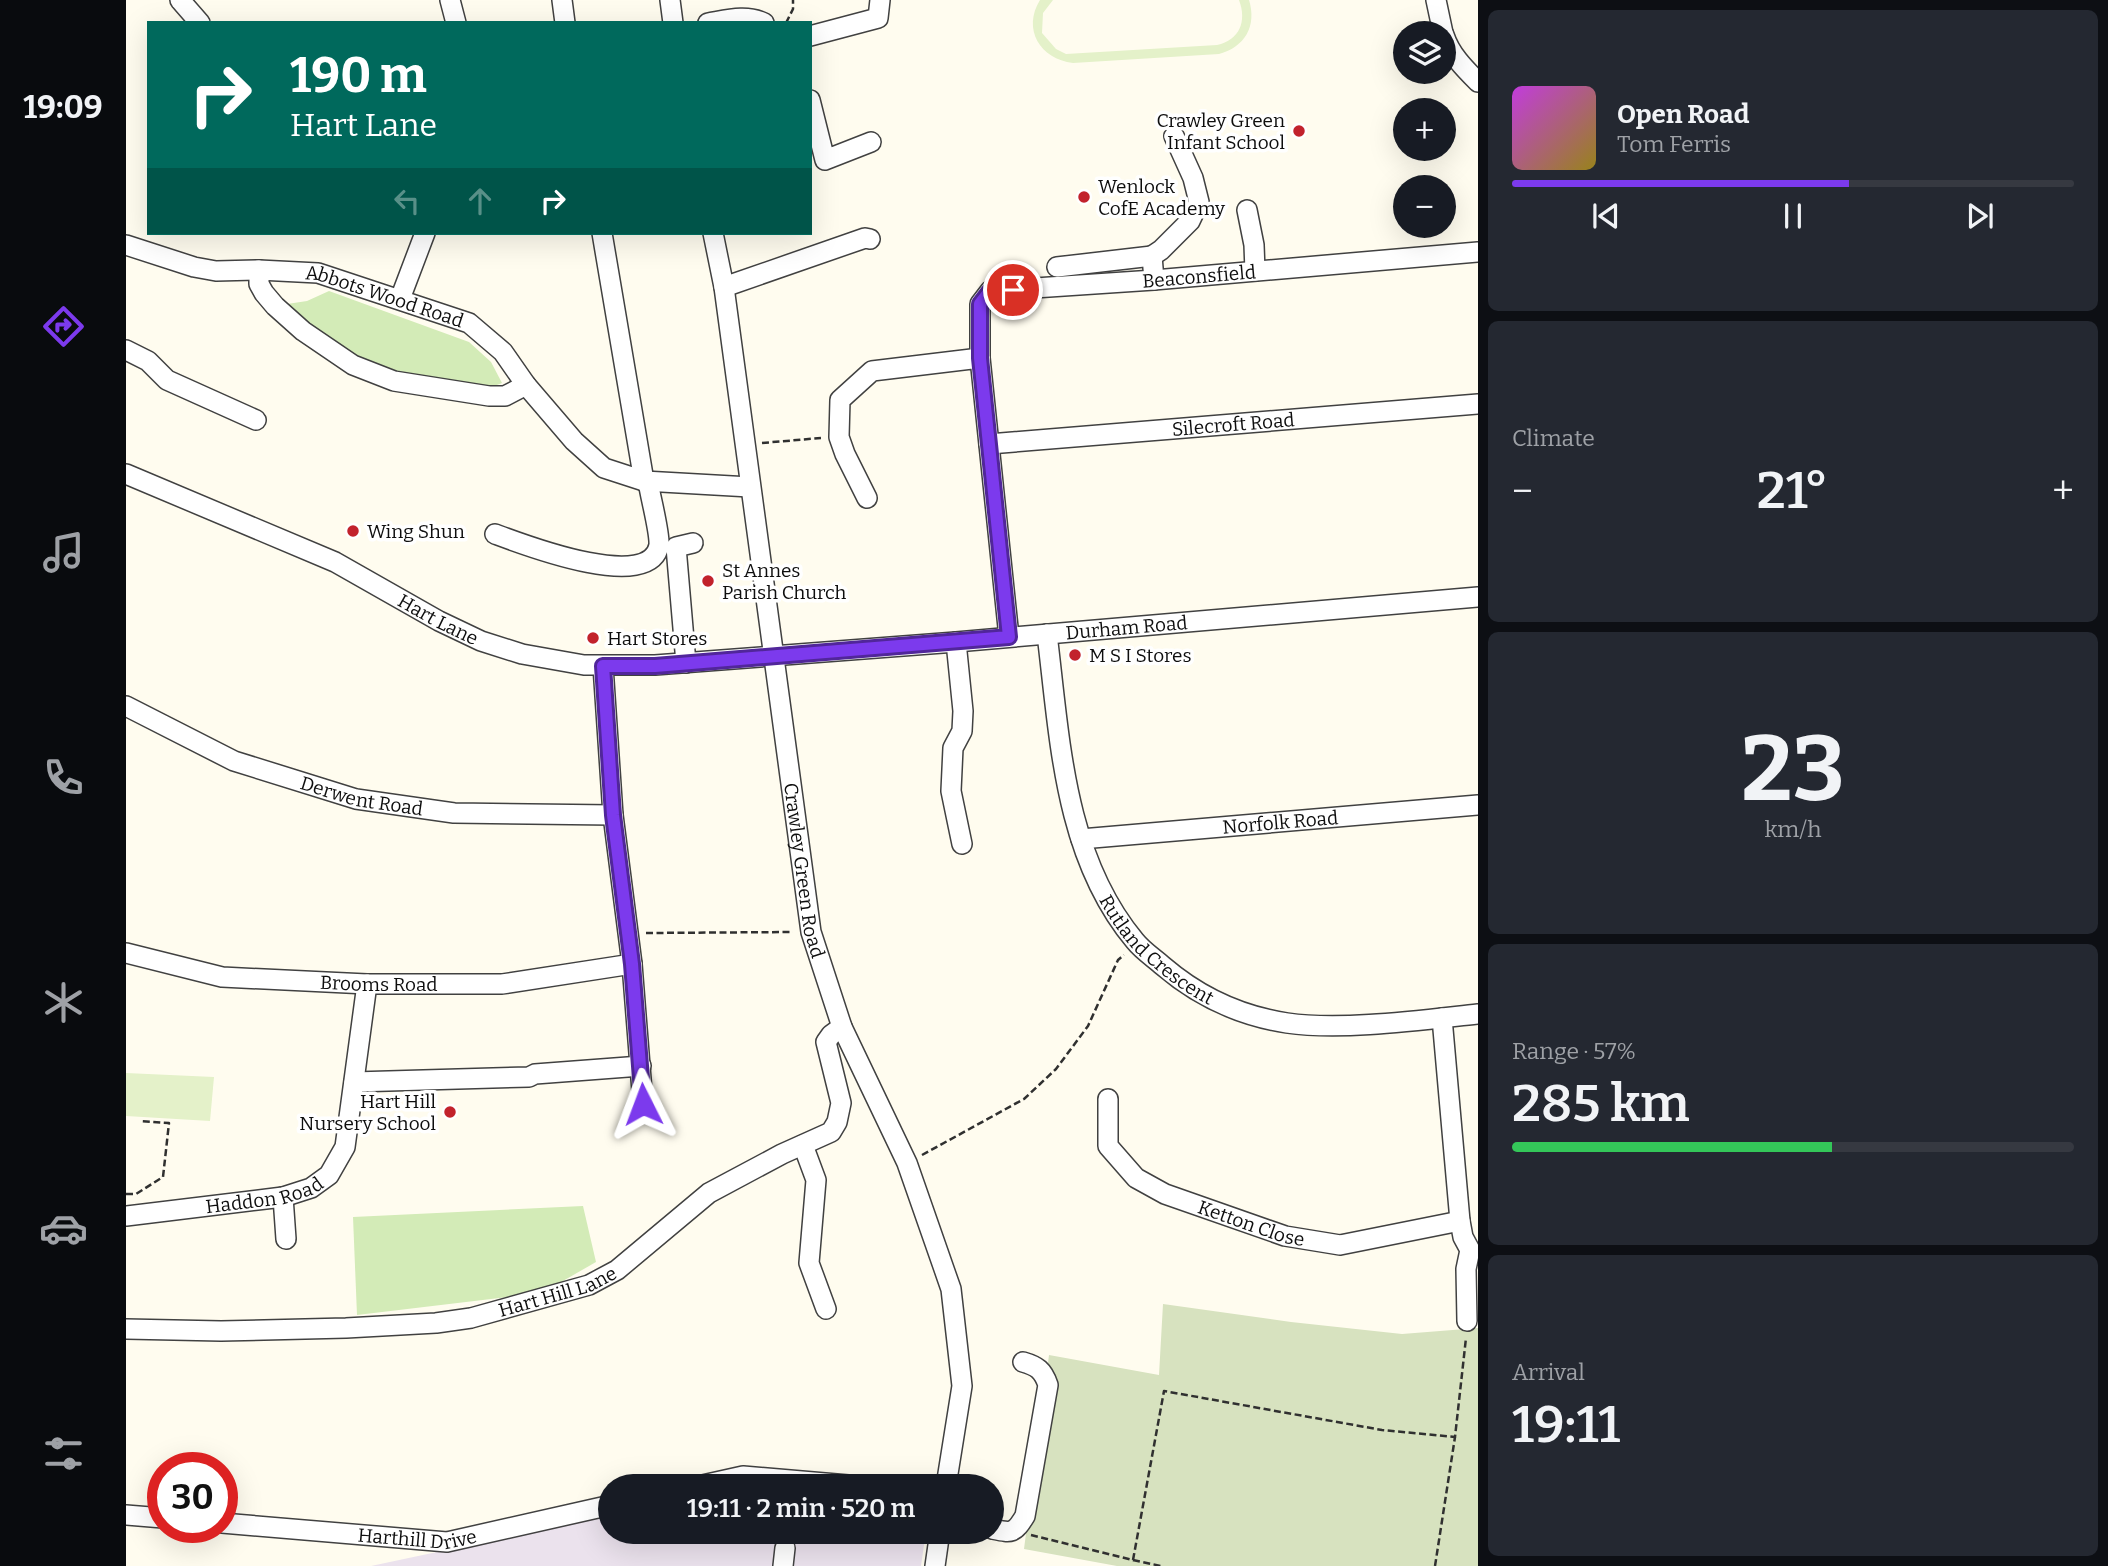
<!DOCTYPE html>
<html lang="en">
<head>
<meta charset="utf-8">
<style>
	:root { --surface:#171b24; --page:#242831; --text:#f1f3f6; --muted:#9ea1a6; --line:#363941; --accent:#7c3aed }
	body { margin:0; font-family:Bitter,serif; background:var(--page); color:var(--text); height:100vh; display:flex; flex-direction:column; font-size:26px; white-space:nowrap }
	* { box-sizing:border-box; margin:0 }
	p { font-size:23px; color:var(--muted) }
	.icon { flex:none; width:38px; height:38px; fill:none; stroke:currentColor; stroke-width:2; stroke-linecap:round; stroke-linejoin:round }
	.map { position:relative; flex:1; overflow:hidden }
	.sheet { display:flex; flex-direction:column; gap:10px; padding:10px; background:#0d0f14; width:630px }
	.sheet>* { flex:none }
	.banner { position:absolute; left:21px; top:21px; width:665px; height:214px; border-radius:0px; box-shadow:0 7px 28px #0002; background:#00695c; color:#fff; overflow:hidden }
	.tools { position:absolute; left:1267px; top:21px; display:grid; gap:14px }
	.tools a { display:grid; place-items:center; width:63px; height:63px; border-radius:50%; background:var(--surface); box-shadow:0 7px 28px #0002; font-size:35px }
	.speed { position:absolute; left:21px; top:1452px; display:flex; gap:14px; font-size:35px; font-weight:700; text-align:center }
	.speed>* { display:grid; place-content:center; width:91px; height:91px; border-radius:50%; background:var(--surface); box-shadow:0 7px 28px #0002; line-height:1 }
	.speed .limit { border:10px solid #d22; background:#fff; color:#111 }
	.pin { position:absolute; display:grid; place-items:center; width:60px; height:60px; color:#fff; margin:-30px; border:4px solid #fff; border-radius:50%; box-shadow:0 2px 7px #0007 }
	.me { position:absolute; width:77px; margin:-38px; rotate:357deg; stroke-linejoin:round; filter:drop-shadow(0 0 5px #0008) }
	.turn { display:flex; align-items:center; gap:24px; height:147px; padding:0 28px; font-size:32px }
	.turn .icon { width:91px; height:91px; stroke-width:2.5 }
	.turn b { display:block; font-size:49px; line-height:60px }
	.lanes { display:flex; align-items:center; height:66px; padding:0 28px; background:#0003; justify-content:center; gap:35px; direction:ltr }
	.lanes .off { opacity:.35 }
	.big { font-size:52px; font-weight:600; line-height:1.1 }
	.sheet .card { flex:1; display:flex; flex-direction:column; justify-content:center; gap:10px; min-width:0; padding:0 24px; border-radius:10px; background:var(--page) }
	.sheet .dial { align-items:center; gap:0 }
	.dial b { font-size:91px; line-height:1 }
	.song { display:flex; align-items:center; gap:21px }
	.cover { width:84px; height:84px; border-radius:10px; background:linear-gradient(135deg,hsl(290 70% 55%),hsl(50 70% 35%)) }
	.played { height:7px; border-radius:4px; background:linear-gradient(90deg,var(--accent) 60%,var(--line) 60%) }
	.keys { display:flex; justify-content:space-around; direction:ltr }
	.heat { display:flex; justify-content:space-between; align-items:center; font-size:38px; direction:ltr }
	.charge { height:10px; border-radius:5px; background:linear-gradient(90deg,#34c759 57%,var(--line) 0) }
	.trip { position:absolute; left:472px; top:1474px; width:406px; height:70px; border-radius:35px; background:var(--surface); box-shadow:0 7px 28px #0002; font-weight:600; line-height:70px; text-align:center }
	main { display:flex; flex:1; min-height:0 }
	.tabs { display:flex; flex-direction:column; width:126px; justify-content:space-around; align-items:center; background:#090b0e; color:var(--muted) }
	.tabs .icon { width:49px; height:49px }
	.tabs .selected { color:var(--accent) }
	.tabs b { font-size:32px; color:var(--text) }
	.map>svg:first-child { display:block }
</style>
</head>
<body>
<main>
<nav class="tabs">
<b>19:09</b>
<svg class="icon selected" aria-label="directions" viewBox="0 0 24 24"><path d="M12 3l9 9-9 9-9-9zM9 14v-3h6M13 9l2 2-2 2"/></svg>
<svg class="icon" aria-label="music" viewBox="0 0 24 24"><path d="M9 18V5l10-2v13"/><circle cx="6" cy="18" r="3"/><circle cx="16" cy="16" r="3"/></svg>
<svg class="icon" aria-label="phone" viewBox="0 0 24 24"><path d="M5 4h4l2 5-3 2q2 4 5 5l2-3 5 2v4C11 20 4 13 5 4z"/></svg>
<svg class="icon" aria-label="climate" viewBox="0 0 24 24"><path d="M12 3v18M4 7l16 10M4 17L20 7"/></svg>
<svg class="icon" aria-label="car" viewBox="0 0 24 24"><path d="M5 17H2v-5l4-1 3-4h7l3 4 3 1v5h-3M9 17h6M6 11h13"/><circle cx="7" cy="17" r="2"/><circle cx="17" cy="17" r="2"/></svg>
<svg class="icon" aria-label="filters" viewBox="0 0 24 24"><path d="M4 7h16M4 17h16"/><circle cx="9" cy="7" r="2"/><circle cx="15" cy="17" r="2"/></svg>
</nav>
<div class="map">
<svg width="1352" height="1566" viewBox="0 0 1352 1566">
	<rect width="100%" height="100%" fill="#fffcef"/>
	<!-- industrial -->
	<path fill="#ebe2ed" d="M485,1515V1531H800L795,1566H245Z"/>
	<!-- green -->
	<g fill="#d3ebb7">
		<path d="M203,291L343,342L365,362L376,383L363,388L259,369L210,346L161,304L181,301Z"/>
		<path d="M457,1206L470,1262L416,1293L231,1315L227,1217Z"/>
	</g>
	<!-- cemetery -->
	<path fill="#d7e2bf" d="M1037,1304L1165,1322L1276,1334L1352,1328V1566H991L898,1549L923,1355L1033,1375Z"/>
	<!-- pitch -->
	<g fill="#e4f1c9">
		<path d="M914,0H927L917,13L916,33L930,49L940,54L1091,45C1114,40 1121,21 1113,0H1123C1131,26 1119,47 1093,54L947,63C914,59 896,29 914,0Z"/>
		<path d="M0,1073L88,1077L84,1121L0,1116Z"/>
	</g>
	<g fill="none" stroke-linecap="round" stroke-linejoin="round">
		<!-- minor casing -->
		<g stroke="#414141" stroke-width="22">
			<g id="minor">
				<path d="M54,0L74,23"/>
				<path d="M324,0L330,23"/>
				<path d="M436,0L439,23"/>
				<path d="M544,0L547,23"/>
				<path d="M1310,0L1317,33"/>
				<path d="M582,23C600,20 621,14 638,23"/>
				<path d="M1318,35C1324,54 1338,68 1352,82"/>
				<path d="M684,36L752,18L754,0"/>
				<path d="M684,100L699,160L745,142"/>
				<path d="M1121,210L1128,245L1129,271"/>
				<path d="M476,233L518,481"/>
				<path id="s1" d="M587,233L598,287L685,932L716,1027L781,1163L825,1289L836,1386L820,1486"/>
				<path id="s2" d="M0,245L68,267L90,271L133,270L192,273L343,323L377,352L400,385L448,441L478,468L518,481L624,487"/>
				<path d="M931,267L1026,256"/>
				<path d="M133,270V284L138,293L149,306L177,331L227,365L268,381L363,396H379L400,385"/>
				<path d="M1028,280L1026,256L1035,250L1064,221L1073,202L1067,178L1048,136"/>
				<path d="M598,287L739,238L744,239"/>
				<path d="M274,299L299,233"/>
				<path d="M0,350L22,361L41,380L130,420"/>
				<path id="s3" d="M854,358V304L864,291L1028,280L1352,252"/>
				<path id="s4" d="M863,444L1352,404"/>
				<path id="s5" d="M0,474L209,562L313,621L355,641L396,654L458,665H529L830,642L1352,597"/>
				<path d="M741,498L719,454L713,437L714,400L746,371L854,358L883,637"/>
				<path d="M369,534C396,544 525,594 533,545C534,532 524,496 522,481"/>
				<path id="s6" d="M921,634C934,740 938,856 1009,941C1017,951 1028,958 1037,966C1072,996 1115,1016 1161,1023C1216,1031 1296,1020 1352,1014"/>
				<path d="M830,642L837,711L836,731L827,748L825,791L836,844"/>
				<path d="M560,663L550,547L567,543"/>
				<path d="M477,666L487,815L506,964L517,1104"/>
				<path id="s7" d="M0,706L108,761L230,799L328,813L487,815"/>
				<path id="s8" d="M955,839L1352,805"/>
				<path id="s9" d="M0,953L96,977L241,984H376L506,964"/>
				<path d="M1316,1018L1334,1221L1337,1237L1344,1250L1340,1269L1341,1321"/>
				<path d="M228,1082L403,1077L409,1074L515,1066"/>
				<path id="s10" d="M982,1099V1146L1010,1178L1039,1194L1159,1236L1214,1245L1334,1221"/>
				<path d="M677,1145L690,1180L683,1263L700,1309"/>
				<path d="M157,1197L160,1239"/>
				<path id="s11" d="M0,1216L157,1197L185,1188L203,1175L219,1147L241,984"/>
				<path id="s12" d="M0,1329L95,1331L220,1328L310,1323L345,1318L463,1285L491,1270L583,1193L656,1154L705,1132L711,1122L715,1103L700,1042L705,1035L716,1027"/>
				<path d="M572,1486L617,1476L734,1486"/>
				<path d="M0,1515L37,1518"/>
				<path id="s13" d="M96,1523L321,1542L485,1505"/>
				<path d="M866,1529C886,1533 888,1534 899,1516L922,1385C917,1370 911,1366 897,1362"/>
				<path d="M657,1566L659,1548"/>
				<path d="M809,1566L814,1531"/>
			</g>
		</g>
		<!-- path -->
		<g stroke="#303030" stroke-width="2.5" stroke-dasharray="7 3.5" stroke-linecap="butt">
			<path d="M660,23L667,9V0"/>
			<path d="M636,443L695,438"/>
			<path d="M520,933L667,932"/>
			<path d="M796,1155L898,1099L930,1069L962,1026L992,960L998,955"/>
			<path d="M0,1194H10L37,1177L43,1123L14,1121"/>
			<path d="M905,1535L1007,1560L1038,1391L1256,1430L1329,1437L1340,1338"/>
			<path d="M1007,1560L1035,1566"/>
			<path d="M1309,1566L1329,1437"/>
		</g>
		<!-- minor -->
		<use href="#minor" stroke="#fff" stroke-width="19"/>
	</g>
	<g fill="none" stroke-linecap="round" stroke-linejoin="round">
		<!-- route casing -->
		<g stroke="#51269a" stroke-width="18">
			<path id="route" d="M517,1104L506,964L487,815L477,666H529L883,637L854,358V304L864,291L887,290"/>
		</g>
		<!-- route -->
		<use href="#route" stroke="#7c3aed" stroke-width="12"/>
	</g>
	<!-- markers -->
	<g fill="#c2222c" stroke="#fff" stroke-width="2.5">
		<circle cx="1173" cy="131" r="7"/>
		<circle cx="958" cy="197" r="7"/>
		<circle cx="227" cy="531" r="7"/>
		<circle cx="582" cy="581" r="7"/>
		<circle cx="467" cy="638" r="7"/>
		<circle cx="949" cy="655" r="7"/>
		<circle cx="324" cy="1112" r="7"/>
	</g>
	<g text-anchor="middle" dominant-baseline="central" stroke-width="7" stroke-linejoin="round" paint-order="stroke">
		<!-- poi labels -->
		<g font-size="19" fill="#0e0e0e" stroke="#fff" text-anchor="start">
			<text x="1159" y="120" text-anchor="end">Crawley Green<tspan x="1159" dy="22">Infant School</tspan></text>
			<text x="972" y="186">Wenlock<tspan x="972" dy="22">CofE Academy</tspan></text>
			<text x="241" y="531">Wing Shun</text>
			<text x="596" y="570">St Annes<tspan x="596" dy="22">Parish Church</tspan></text>
			<text x="481" y="638">Hart Stores</text>
			<text x="963" y="655">M S I Stores</text>
			<text x="310" y="1101" text-anchor="end">Hart Hill<tspan x="310" dy="22">Nursery School</tspan></text>
		</g>
		<!-- street labels -->
		<g font-size="19" fill="#0e0e0e" stroke="#fff">
			<text stroke="none"><textPath href="#s3" startOffset="280">Beaconsfield</textPath></text>
			<text stroke="none"><textPath href="#s2" startOffset="266">Abbots Wood Road</textPath></text>
			<text stroke="none"><textPath href="#s4" startOffset="245">Silecroft Road</textPath></text>
			<text stroke="none"><textPath href="#s5" startOffset="345">Hart Lane</textPath></text>
			<text stroke="none"><textPath href="#s5" startOffset="1043">Durham Road</textPath></text>
			<text stroke="none"><textPath href="#s7" startOffset="254">Derwent Road</textPath></text>
			<text stroke="none"><textPath href="#s8" startOffset="200">Norfolk Road</textPath></text>
			<text stroke="none"><textPath href="#s1" startOffset="644">Crawley Green Road</textPath></text>
			<text stroke="none"><textPath href="#s6" startOffset="346">Rutland Crescent</textPath></text>
			<text stroke="none"><textPath href="#s9" startOffset="256">Brooms Road</textPath></text>
			<text stroke="none"><textPath href="#s11" startOffset="140">Haddon Road</textPath></text>
			<text stroke="none"><textPath href="#s10" startOffset="214">Ketton Close</textPath></text>
			<text stroke="none"><textPath href="#s12" startOffset="436">Hart Hill Lane</textPath></text>
			<text stroke="none"><textPath href="#s13" startOffset="196">Harthill Drive</textPath></text>
		</g>
	</g>
</svg>
<div class="tools">
<a><svg class="icon" aria-label="layers" viewBox="0 0 24 24"><path d="M12 4l9 5-9 5-9-5zM3 14l9 5 9-5"/></svg></a>
<a>+</a>
<a>−</a>
</div>
<div class="speed"><div class="limit">30</div></div>
<div class="pin" style="left:887px;top:290px;background:#d93025"><svg class="icon" aria-label="arrive" viewBox="0 0 24 24"><path d="M6 21V4h12l-3 4 3 4H6"/></svg></div>
<svg class="me" style="left:517px;top:1104px" viewBox="-20 -20 40 40"><path d="M0-17L14 15 0 8-14 15z" fill="#7c3aed" stroke="#fff" stroke-width="4"/></svg>
<div class="trip">19:11 · 2 min · 520 m</div>
<div class="banner">
<div class="turn"><svg class="icon" aria-label="right" viewBox="0 0 24 24"><path d="M7 20v-9h11M14 6l5 5-5 5"/></svg><div><b>190 m</b>Hart Lane</div></div>
<div class="lanes"><svg class="icon off" aria-label="left" viewBox="0 0 24 24"><path d="M17 20v-9H6M10 6l-5 5 5 5"/></svg><svg class="icon off" aria-label="ahead" viewBox="0 0 24 24"><path d="M12 20V5M6 11l6-6 6 6"/></svg><svg class="icon" aria-label="right" viewBox="0 0 24 24"><path d="M7 20v-9h11M14 6l5 5-5 5"/></svg></div>
</div>
</div>
<section class="sheet">
<div class="card">
<div class="song"><i class="cover"></i><div><b>Open Road</b><p>Tom Ferris</p></div></div>
<div class="played"></div>
<div class="keys"><svg class="icon" aria-label="previous" viewBox="0 0 24 24"><path d="M18 5L8 12l10 7zM5 5v14"/></svg><svg class="icon" aria-label="pause" viewBox="0 0 24 24"><path d="M8 5v14M16 5v14"/></svg><svg class="icon" aria-label="next" viewBox="0 0 24 24"><path d="M6 5l10 7-10 7zM19 5v14"/></svg></div>
</div>
<div class="card"><p>Climate</p>
<div class="heat"><a>−</a><b class="big">21°</b><a>+</a></div>
</div>
<div class="card dial"><b>23</b><p>km/h</p></div>
<div class="card"><p>Range · 57%</p><b class="big">285 km</b><div class="charge"></div></div>
<div class="card"><p>Arrival</p><b class="big">19:11</b></div>
</section>
</main>
</body>
</html>
